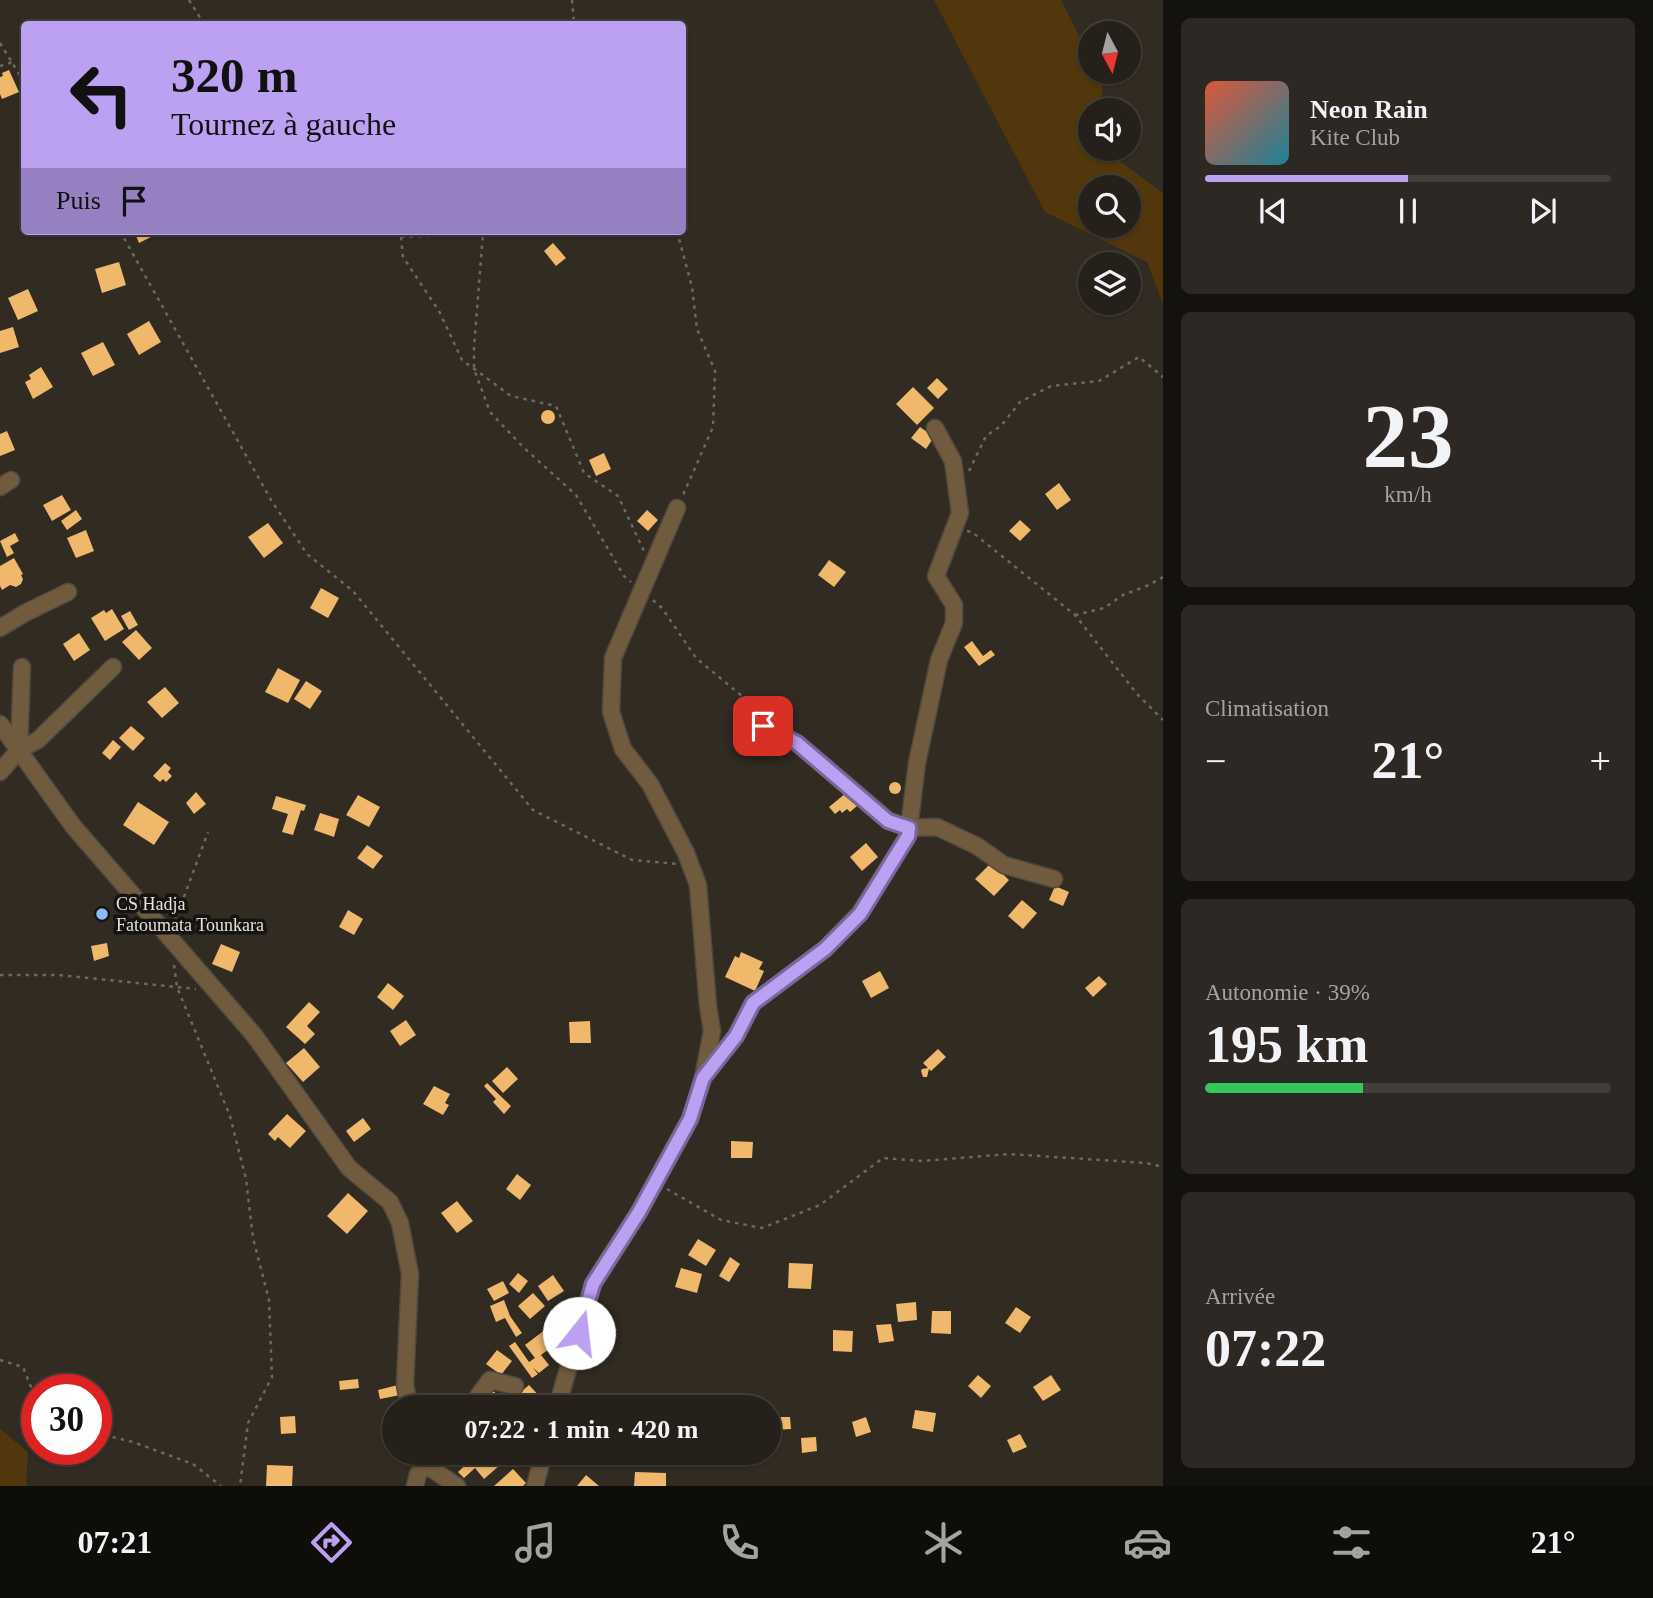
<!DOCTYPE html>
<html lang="fr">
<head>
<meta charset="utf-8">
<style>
	:root { --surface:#25201a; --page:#2d2823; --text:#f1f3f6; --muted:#a3a3a2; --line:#423e39; --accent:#bca0f2 }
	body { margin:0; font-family:Georgia,serif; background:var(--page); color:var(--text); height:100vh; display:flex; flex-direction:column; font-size:26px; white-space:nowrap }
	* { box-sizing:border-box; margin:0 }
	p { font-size:23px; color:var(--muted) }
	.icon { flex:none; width:38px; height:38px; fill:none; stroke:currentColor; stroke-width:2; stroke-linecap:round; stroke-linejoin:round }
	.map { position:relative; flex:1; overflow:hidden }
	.side { display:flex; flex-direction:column; gap:18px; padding:18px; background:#14120e; width:490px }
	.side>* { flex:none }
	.top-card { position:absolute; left:21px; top:21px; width:665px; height:214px; border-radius:7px; box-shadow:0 2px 5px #0004,0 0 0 2px var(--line); background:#bca0f2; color:#111; overflow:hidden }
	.needle { width:46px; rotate:173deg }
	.buttons { position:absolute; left:1078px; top:21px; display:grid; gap:14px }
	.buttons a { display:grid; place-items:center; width:63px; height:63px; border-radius:50%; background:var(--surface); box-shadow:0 2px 5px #0004,0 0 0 2px var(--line); font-size:35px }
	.speed { position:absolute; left:21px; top:1374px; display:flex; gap:14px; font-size:35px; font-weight:700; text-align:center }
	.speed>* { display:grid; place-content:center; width:91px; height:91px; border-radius:50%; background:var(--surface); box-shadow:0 2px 5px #0004,0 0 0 2px var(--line); line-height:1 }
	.speed .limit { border:10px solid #d22; background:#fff; color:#111 }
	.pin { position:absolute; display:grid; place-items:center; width:60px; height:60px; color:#fff; margin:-30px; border-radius:14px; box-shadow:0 4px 10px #0006 }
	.me { position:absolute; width:77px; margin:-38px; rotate:16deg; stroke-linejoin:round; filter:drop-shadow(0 0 5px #0008) }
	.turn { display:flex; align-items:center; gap:24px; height:147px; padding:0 35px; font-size:32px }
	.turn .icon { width:91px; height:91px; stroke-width:2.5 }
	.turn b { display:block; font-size:49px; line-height:60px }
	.then { display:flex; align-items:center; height:66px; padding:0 35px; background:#0003; gap:14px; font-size:26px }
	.big { font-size:52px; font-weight:800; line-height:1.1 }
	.side .widget { flex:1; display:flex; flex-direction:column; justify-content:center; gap:10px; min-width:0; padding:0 24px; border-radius:10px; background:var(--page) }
	.side .dial { align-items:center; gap:0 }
	.dial b { font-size:91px; line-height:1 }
	.song { display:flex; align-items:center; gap:21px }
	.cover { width:84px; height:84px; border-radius:10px; background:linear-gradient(135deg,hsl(10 70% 55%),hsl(190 70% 35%)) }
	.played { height:7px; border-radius:4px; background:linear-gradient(90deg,var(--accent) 50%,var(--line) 50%) }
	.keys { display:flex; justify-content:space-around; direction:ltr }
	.heat { display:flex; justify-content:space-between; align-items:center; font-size:38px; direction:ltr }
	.charge { height:10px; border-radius:5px; background:linear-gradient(90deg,#34c759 39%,var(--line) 0) }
	.trip { position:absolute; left:382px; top:1395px; width:399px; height:70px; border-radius:35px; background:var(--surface); box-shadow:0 2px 5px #0004,0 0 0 2px var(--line); font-weight:800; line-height:70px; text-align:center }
	.dock { display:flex; height:112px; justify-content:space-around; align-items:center; background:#0f0d0a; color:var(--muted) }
	.dock .icon { width:49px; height:49px }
	.dock .active { color:var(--accent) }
	.dock b { font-size:32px; color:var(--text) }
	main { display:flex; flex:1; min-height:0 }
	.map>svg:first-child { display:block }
</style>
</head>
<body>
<main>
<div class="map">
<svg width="1163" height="1486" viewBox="0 0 1163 1486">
	<rect width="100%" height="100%" fill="#312b22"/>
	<!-- green -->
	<g fill="#51370b" fill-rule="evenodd">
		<path d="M934,0H1061L1090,58V72H1097L1103,83L1100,110H1090V149H1103L1163,193V304L1147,262L1045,212ZM1090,187H1129V226H1090Z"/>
		<path d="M0,1429L28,1452L26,1486H0Z"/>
	</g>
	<!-- building -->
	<g fill="#efb86b">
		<path d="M9,70L19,92L2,99L0,94V77L3,76L2,73Z"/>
		<path d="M134,231H158L159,233L139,243Z"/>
		<path d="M553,243L566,258L556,266L544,251Z"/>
		<path d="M119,262L126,285L102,293L95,269Z"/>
		<path d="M28,289L38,311L18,320L8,298Z"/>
		<path d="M149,321L161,342L139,355L127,334Z"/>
		<path d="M13,327L19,347L0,353V331Z"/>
		<path d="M103,342L115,365L93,376L81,353Z"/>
		<path d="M41,367L53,387L33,399L25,382L31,379L29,375Z"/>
		<path d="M937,378L948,389L938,399L927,388Z"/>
		<path d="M913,387L934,408L917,425L896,404Z"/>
		<circle cx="548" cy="417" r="7"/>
		<path d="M920,427L934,437L926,449L911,438Z"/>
		<path d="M7,431L15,450L0,456V434Z"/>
		<path d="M604,453L611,469L596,476L589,460Z"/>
		<path d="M1059,483L1071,500L1057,510L1045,494Z"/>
		<path d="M62,495L71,510L52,521L43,505Z"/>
		<path d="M76,510L82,519L67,530L61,521Z"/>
		<path d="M647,510L658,520L648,531L637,521Z"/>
		<path d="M1020,520L1031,530L1020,541L1009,531Z"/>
		<path d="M268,523L283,543L264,558L248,537Z"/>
		<path d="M86,530L94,551L76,558L67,538Z"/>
		<path d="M15,533L19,541L10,546L14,553L7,557L0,541Z"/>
		<path d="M14,558L23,574L21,575L23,579L21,584L16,587L10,585L2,590L0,586V566Z"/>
		<path d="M829,560L846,572L834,587L818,575Z"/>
		<path d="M321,588L339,598L328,618L310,608Z"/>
		<path d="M112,609L124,629L105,641L91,618L104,610L106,613Z"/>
		<path d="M130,611L138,625L129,630L121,616Z"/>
		<path d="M136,630L152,648L139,660L122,642Z"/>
		<path d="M79,633L90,650L74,661L63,644Z"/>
		<path d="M972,641L983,656L991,650L995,655L979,666L964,647Z"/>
		<path d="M278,668L300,680L288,703L265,692Z"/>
		<path d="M306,681L322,691L310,709L294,699Z"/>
		<path d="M165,687L179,703L162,718L147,702Z"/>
		<path d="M777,704L791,710L787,720L791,721L787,731L769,724Z"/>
		<path d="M131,726L145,738L133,751L119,738Z"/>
		<path d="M113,740L121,747L110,760L102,753Z"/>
		<path d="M165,763L171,768L168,772L172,776L166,782L163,779L160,782L153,776Z"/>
		<circle cx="895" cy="788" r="6"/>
		<path d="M196,792L206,804L194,814L186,803Z"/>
		<path d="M846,793L857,806L850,812L847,809L842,813L840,810L835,814L829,807Z"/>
		<path d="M358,795L380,807L369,827L346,815Z"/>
		<path d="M276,796L306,805L304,811L301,810L293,835L282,832L288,814L272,809Z"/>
		<path d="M138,802L169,822L154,845L123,825Z"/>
		<path d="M320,813L339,819L334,837L314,830Z"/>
		<path d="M866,843L878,857L862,871L850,857Z"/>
		<path d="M367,845L383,856L373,869L357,858Z"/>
		<path d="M991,863L1009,880L994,896L975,879Z"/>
		<path d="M1055,886L1069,892L1063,906L1049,900Z"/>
		<path d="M1022,900L1037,913L1023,929L1008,916Z"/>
		<path d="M348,910L363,919L354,935L339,927Z"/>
		<path d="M107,943L109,956L94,961L91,946Z"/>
		<path d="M221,944L240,952L232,972L212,964Z"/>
		<path d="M741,952L763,962L759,969L764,971L755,991L725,977L735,956L739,958Z"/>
		<path d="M880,971L889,988L871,998L862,981Z"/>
		<path d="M1099,976L1107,984L1093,997L1085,988Z"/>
		<path d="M388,983L404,996L393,1010L377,997Z"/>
		<path d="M309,1002L320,1012L307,1026L315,1034L305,1044L286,1027Z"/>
		<path d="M406,1020L416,1035L400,1046L390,1031Z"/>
		<path d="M590,1021L591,1043H570L569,1022Z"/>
		<path d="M304,1048L320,1067L303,1082L286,1063Z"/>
		<path d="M938,1049L946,1057L931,1071L929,1069L927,1077H923L921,1071L922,1069L928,1068L923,1063Z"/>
		<path d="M507,1067L518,1079L503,1093L492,1081Z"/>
		<path d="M487,1083L511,1106L504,1114L493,1102L496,1099L484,1086Z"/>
		<path d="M434,1086L450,1094L445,1103L449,1105L443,1115L423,1104Z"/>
		<path d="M287,1114L306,1131L290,1148L278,1137L275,1141L268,1134Z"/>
		<path d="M363,1118L371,1129L354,1142L346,1131Z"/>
		<path d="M731,1141L753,1142L752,1158H731Z"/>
		<path d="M517,1174L531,1185L520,1200L506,1189Z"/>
		<path d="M348,1193L368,1211L347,1234L327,1216Z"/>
		<path d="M457,1201L473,1221L457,1233L441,1213Z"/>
		<path d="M698,1239L716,1250L706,1266L688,1255Z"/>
		<path d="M730,1257L740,1264L729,1282L719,1276Z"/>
		<path d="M789,1263L813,1264L811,1289L788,1288Z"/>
		<path d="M681,1268L702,1274L697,1293L675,1287Z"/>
		<path d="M518,1273L528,1281L519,1293L509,1284Z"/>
		<path d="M553,1275L564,1291L548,1301L538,1286Z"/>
		<path d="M503,1281L509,1293L494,1301L487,1289Z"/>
		<path d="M533,1293L545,1306L530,1319L518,1306Z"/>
		<path d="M504,1300L510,1316L522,1333L516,1337L505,1318L496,1322L490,1306Z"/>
		<path d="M916,1302L917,1320L898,1322L896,1304Z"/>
		<path d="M1016,1307L1031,1317L1020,1333L1005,1323Z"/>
		<path d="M932,1311H951V1334L931,1333Z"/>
		<path d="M891,1324L894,1341L879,1343L876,1325Z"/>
		<path d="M550,1326L561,1340L541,1355L549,1365L539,1373L533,1368L538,1374L532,1378L509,1346L515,1342L529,1362L535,1358L525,1345Z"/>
		<path d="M833,1330L853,1331L852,1352L833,1351Z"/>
		<path d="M497,1350L512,1361L501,1375L486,1364Z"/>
		<path d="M978,1375L991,1386L981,1398L968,1386Z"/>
		<path d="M1051,1375L1061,1390L1043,1401L1033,1387Z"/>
		<path d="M358,1379L359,1388L340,1390L339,1381Z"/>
		<path d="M398,1385L400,1395L380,1399L378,1390Z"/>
		<path d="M529,1385L541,1398L531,1407H522L514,1398Z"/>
		<path d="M490,1389L501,1397L492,1407L481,1400Z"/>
		<path d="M915,1410L936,1413L933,1432L912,1428Z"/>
		<path d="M295,1416L296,1433L281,1434L280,1417Z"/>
		<path d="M774,1417H790L791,1429L775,1430Z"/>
		<path d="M866,1417L871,1432L856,1437L852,1422Z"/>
		<path d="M1020,1434L1027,1447L1013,1453L1007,1440Z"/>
		<path d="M816,1437L817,1451L802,1453L801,1438Z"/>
		<path d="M479,1452H488L500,1465L484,1479L475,1468L464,1478L458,1472Z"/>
		<path d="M267,1465L293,1466L292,1486H266Z"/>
		<path d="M513,1469L526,1483L523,1486H494Z"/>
		<path d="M635,1472L666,1473V1486H634Z"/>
		<path d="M586,1475L599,1486H577Z"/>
	</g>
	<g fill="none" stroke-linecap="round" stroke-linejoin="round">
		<!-- minor casing -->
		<g stroke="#4e4840" stroke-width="19">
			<g id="minor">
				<path d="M0,487L11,480"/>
				<path d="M0,628L25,613L68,592"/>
				<path d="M0,724L73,826L254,1035L349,1168L390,1202L400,1223L410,1274L405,1384L409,1407"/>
				<path d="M763,726L797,743L889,821L909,828L937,827L977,846L1004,865L1054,879"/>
				<path d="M19,750L22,667"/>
				<path d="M0,772L19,750L38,740L113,667"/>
				<path d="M707,1073L736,1036L753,1003L825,949L860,913L908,836L917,763L939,660L954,623V605L936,576L960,513L953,461L935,428"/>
				<path d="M470,1407L490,1380L515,1386"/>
				<path d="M557,1407L593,1284L639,1212L690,1119L703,1078L712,1031L708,1006L698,885L686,853L650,784L623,749L611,712L613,658L677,508"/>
				<path d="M420,1452L426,1465L457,1486"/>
				<path d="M415,1486L418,1474L436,1452"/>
				<path d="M535,1486L544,1452"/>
			</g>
		</g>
		<!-- path -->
		<g stroke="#6d6860" stroke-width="2.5" stroke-dasharray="3.5 5" stroke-linecap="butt">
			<path d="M189,0L204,24"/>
			<path d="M572,0L574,24"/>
			<path d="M0,43L24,82"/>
			<path d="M0,66L13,62"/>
			<path d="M120,231L271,500L307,554L353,591L533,810L632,860L677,864"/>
			<path d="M395,231L401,237L403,257L439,311L462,360L511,396L556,406L584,473L618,496L644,551"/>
			<path d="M677,231L692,287L697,329L715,371L713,427L683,495"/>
			<path d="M401,237L483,234L474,347V369L490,412L522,446L576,495L624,576L631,582"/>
			<path d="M969,471L986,436L1001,426L1020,402L1051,386L1099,381L1139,357L1163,377"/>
			<path d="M967,531L972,532L1075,615L1137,694L1163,720"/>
			<path d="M653,600L662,608L696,658L742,696L754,714"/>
			<path d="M1075,615L1104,608L1123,595L1149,585L1163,577"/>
			<path d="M175,921L208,832"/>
			<path d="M174,965L177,987L230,1116L246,1179L253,1238L269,1300L272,1377L248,1423L240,1486"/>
			<path d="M0,975H59L196,989"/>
			<path d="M667,1189L721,1220L762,1228L820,1205L883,1158L922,1161L1009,1154L1146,1163L1163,1167"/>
			<path d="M0,1360L23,1367L37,1402"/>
			<path d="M96,1433L133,1442L193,1464L221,1486"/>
		</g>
		<!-- minor -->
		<use href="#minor" stroke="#715b3e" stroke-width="16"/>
	</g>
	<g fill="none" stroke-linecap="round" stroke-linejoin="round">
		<!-- route casing -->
		<g stroke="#7a689d" stroke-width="18">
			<path id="route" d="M579,1333L593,1284L639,1212L690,1119L703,1078L736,1036L753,1003L825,949L860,914L908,836L909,828L888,821L797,743L763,726"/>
		</g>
		<!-- route -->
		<use href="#route" stroke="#bca0f2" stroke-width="12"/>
	</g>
	<!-- markers -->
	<circle fill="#88bbfc" stroke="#161410" stroke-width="2.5" cx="102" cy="914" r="7"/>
	<g text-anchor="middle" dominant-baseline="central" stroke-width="7" stroke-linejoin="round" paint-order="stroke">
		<!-- poi labels -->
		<g font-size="18" fill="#e5e1dc" stroke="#161410" text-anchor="start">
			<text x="116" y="904">CS Hadja<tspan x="116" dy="21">Fatoumata Tounkara</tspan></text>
		</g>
	</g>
</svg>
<div class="buttons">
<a><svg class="needle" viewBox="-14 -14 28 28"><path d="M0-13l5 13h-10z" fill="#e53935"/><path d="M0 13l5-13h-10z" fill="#a3a3a2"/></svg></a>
<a><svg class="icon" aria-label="sound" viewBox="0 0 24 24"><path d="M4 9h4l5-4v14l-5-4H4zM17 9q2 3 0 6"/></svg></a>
<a><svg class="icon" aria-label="search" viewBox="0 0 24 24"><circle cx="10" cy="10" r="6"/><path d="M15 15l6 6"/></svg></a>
<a><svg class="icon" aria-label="layers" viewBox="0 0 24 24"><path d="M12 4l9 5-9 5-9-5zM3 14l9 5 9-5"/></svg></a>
</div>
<div class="speed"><div class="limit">30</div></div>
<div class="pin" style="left:763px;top:726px;background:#d93025"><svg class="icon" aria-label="arrive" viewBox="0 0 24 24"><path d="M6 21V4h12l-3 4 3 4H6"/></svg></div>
<svg class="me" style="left:579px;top:1333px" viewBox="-20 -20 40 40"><circle r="19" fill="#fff"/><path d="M0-13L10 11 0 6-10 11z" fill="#bca0f2"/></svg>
<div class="trip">07:22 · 1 min · 420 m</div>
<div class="top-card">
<div class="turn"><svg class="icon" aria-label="left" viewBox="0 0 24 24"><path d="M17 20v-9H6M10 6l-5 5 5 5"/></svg><div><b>320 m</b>Tournez à gauche</div></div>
<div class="then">Puis<svg class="icon" aria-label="arrive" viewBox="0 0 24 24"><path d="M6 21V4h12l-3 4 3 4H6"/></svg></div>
</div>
</div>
<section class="side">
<div class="widget">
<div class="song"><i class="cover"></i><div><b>Neon Rain</b><p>Kite Club</p></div></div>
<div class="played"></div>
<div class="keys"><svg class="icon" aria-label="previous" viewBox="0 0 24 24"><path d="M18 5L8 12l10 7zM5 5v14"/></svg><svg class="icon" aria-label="pause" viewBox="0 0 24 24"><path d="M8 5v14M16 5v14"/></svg><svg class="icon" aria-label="next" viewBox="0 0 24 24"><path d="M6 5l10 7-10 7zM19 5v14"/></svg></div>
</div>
<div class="widget dial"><b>23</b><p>km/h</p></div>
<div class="widget"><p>Climatisation</p>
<div class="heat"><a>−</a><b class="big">21°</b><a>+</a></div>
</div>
<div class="widget"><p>Autonomie · 39%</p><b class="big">195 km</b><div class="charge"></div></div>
<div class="widget"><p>Arrivée</p><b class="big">07:22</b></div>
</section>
</main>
<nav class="dock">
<b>07:21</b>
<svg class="icon active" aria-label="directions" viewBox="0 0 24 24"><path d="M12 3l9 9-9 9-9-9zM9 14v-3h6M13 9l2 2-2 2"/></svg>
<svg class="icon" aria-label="music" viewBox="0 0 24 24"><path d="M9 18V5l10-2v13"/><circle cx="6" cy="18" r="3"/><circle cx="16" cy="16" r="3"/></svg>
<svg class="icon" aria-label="phone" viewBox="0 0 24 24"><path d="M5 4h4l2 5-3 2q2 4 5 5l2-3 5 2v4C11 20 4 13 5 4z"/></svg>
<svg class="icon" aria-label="climate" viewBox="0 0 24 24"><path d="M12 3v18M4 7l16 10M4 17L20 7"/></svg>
<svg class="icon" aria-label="car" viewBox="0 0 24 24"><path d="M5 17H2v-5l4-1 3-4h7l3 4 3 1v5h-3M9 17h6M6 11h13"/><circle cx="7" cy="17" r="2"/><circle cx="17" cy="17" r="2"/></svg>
<svg class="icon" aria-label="filters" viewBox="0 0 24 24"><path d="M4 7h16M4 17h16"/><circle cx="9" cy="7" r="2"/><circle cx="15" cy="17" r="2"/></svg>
<b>21°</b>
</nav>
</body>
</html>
